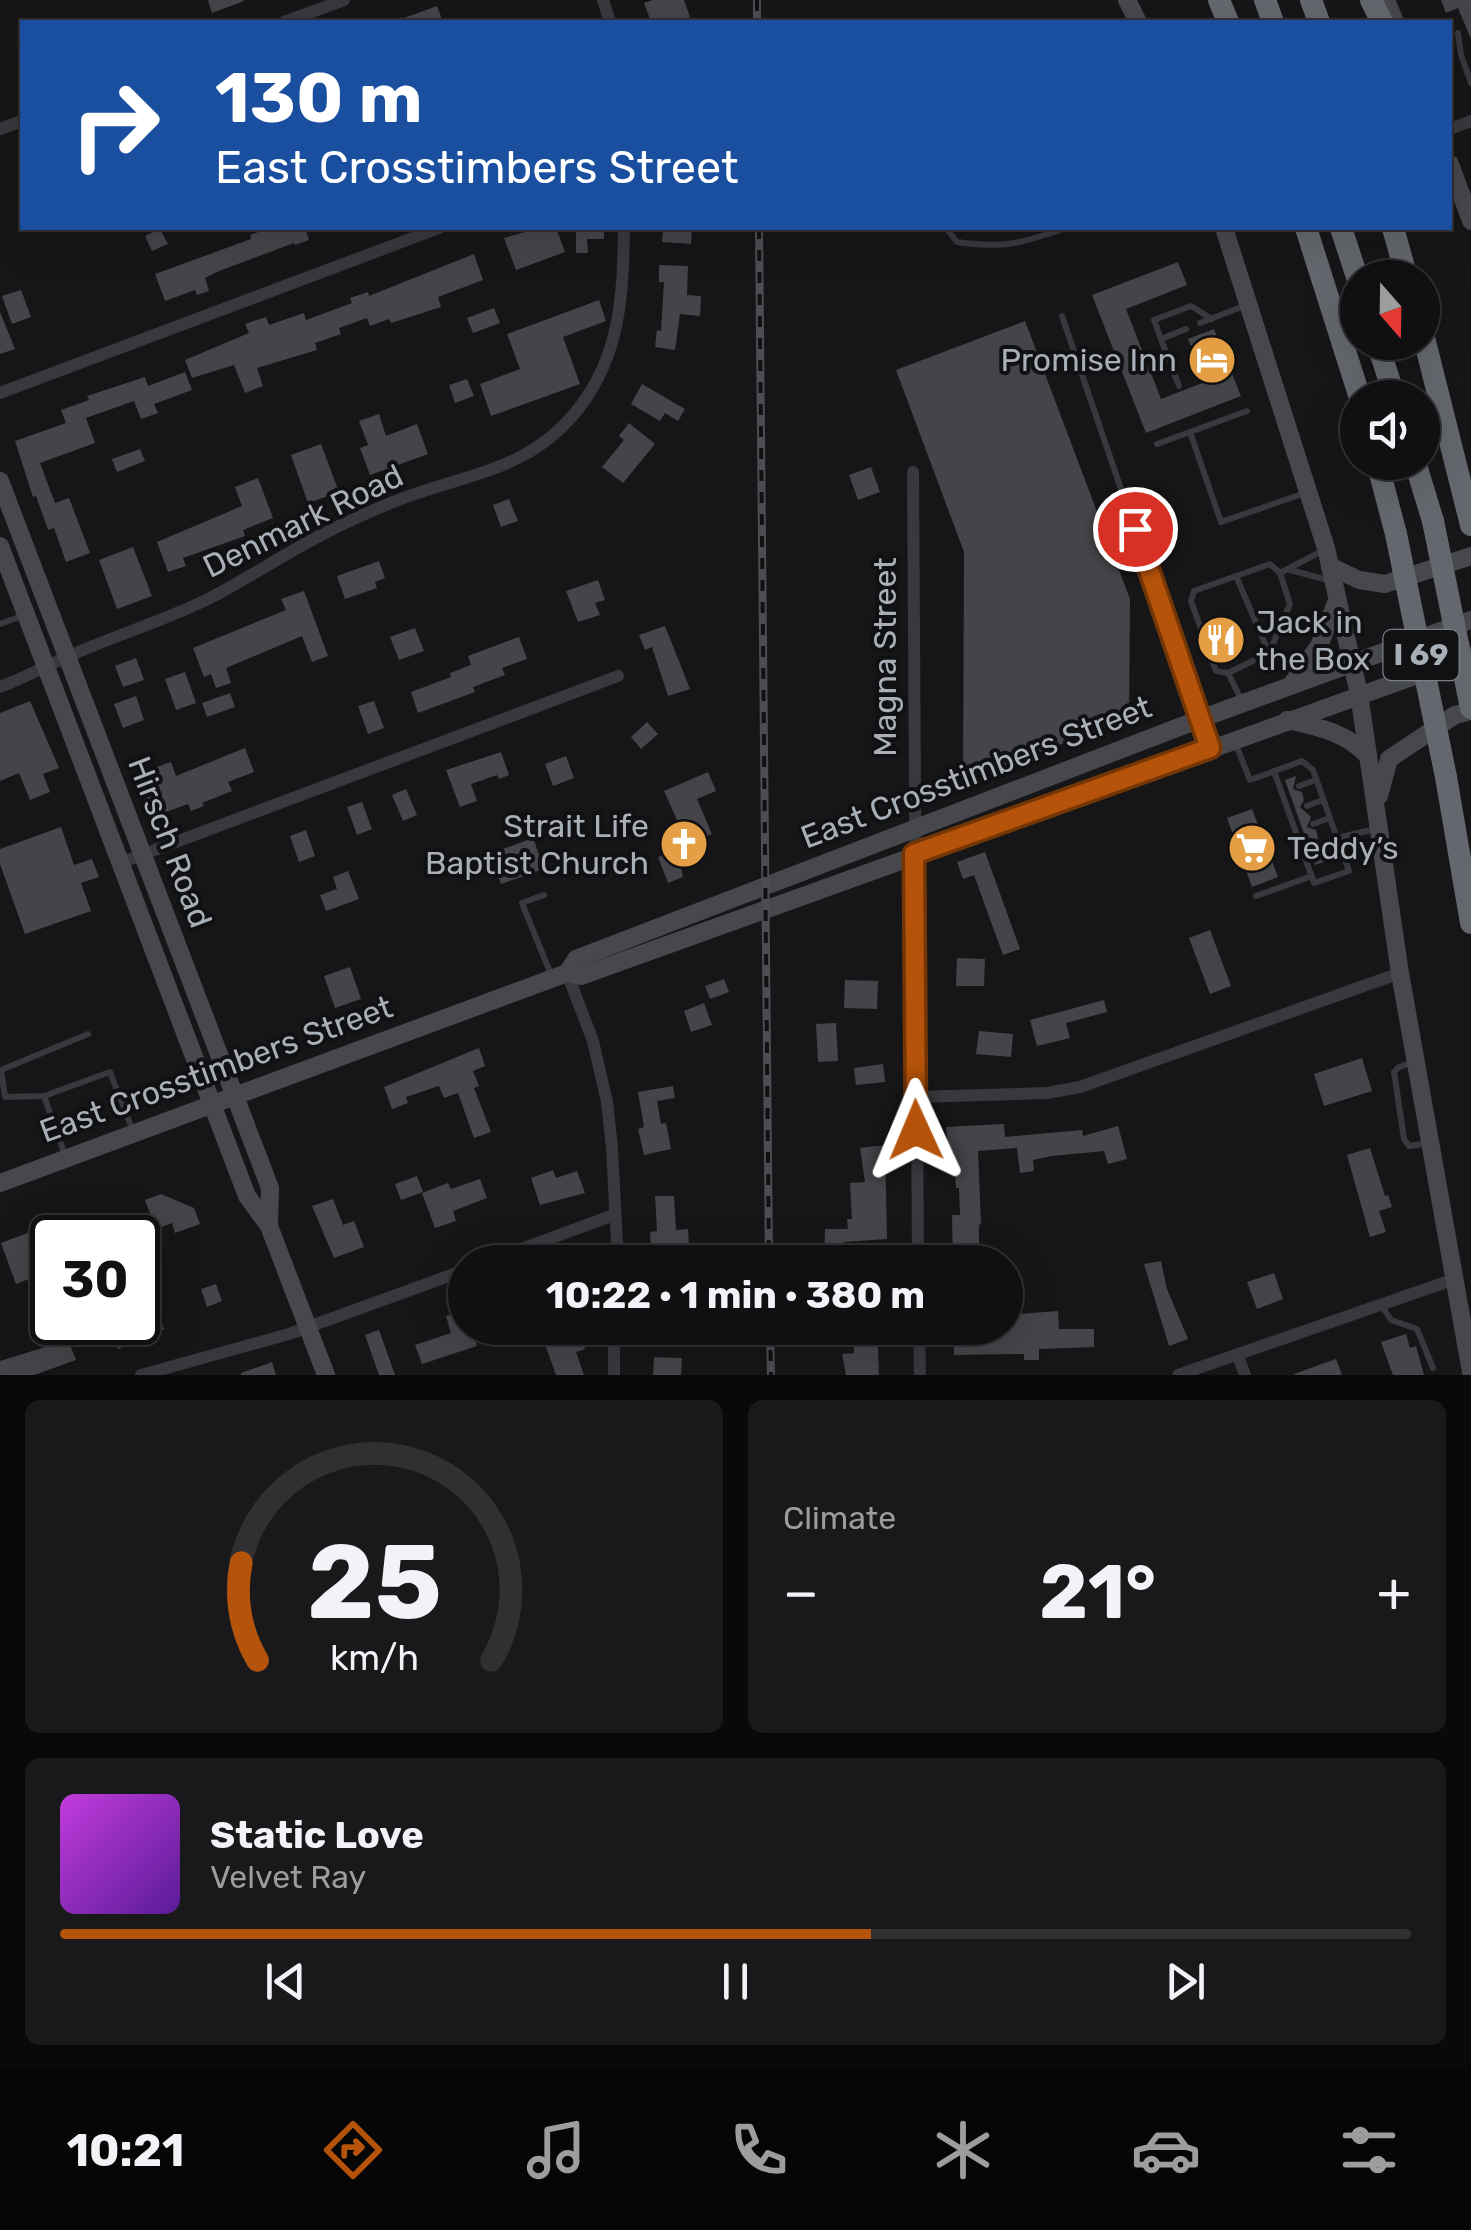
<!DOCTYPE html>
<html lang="en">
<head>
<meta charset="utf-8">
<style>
	:root { --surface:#101012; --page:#19191b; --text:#f1f3f6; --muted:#9c9d9f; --line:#303032; --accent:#b45309 }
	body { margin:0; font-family:Rubik,sans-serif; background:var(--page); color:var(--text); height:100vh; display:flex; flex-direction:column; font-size:38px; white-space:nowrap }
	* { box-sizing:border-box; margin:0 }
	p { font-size:32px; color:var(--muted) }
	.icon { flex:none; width:55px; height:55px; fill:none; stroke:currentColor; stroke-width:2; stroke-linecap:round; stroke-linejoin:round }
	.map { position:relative; height:1375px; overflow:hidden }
	.sheet { display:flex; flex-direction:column; gap:25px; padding:25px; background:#09090a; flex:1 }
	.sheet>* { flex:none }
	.hud { position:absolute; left:20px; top:20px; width:1432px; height:210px; border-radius:0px; box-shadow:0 10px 40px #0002,0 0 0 2px var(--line); background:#1a4fa0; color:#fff; overflow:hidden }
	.needle { width:65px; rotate:160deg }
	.buttons { position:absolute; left:1340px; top:260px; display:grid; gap:20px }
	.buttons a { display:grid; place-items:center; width:100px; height:100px; border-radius:50%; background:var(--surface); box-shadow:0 10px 40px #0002,0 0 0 2px var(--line); font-size:50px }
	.speed { position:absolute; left:30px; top:1215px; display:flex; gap:20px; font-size:50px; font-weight:700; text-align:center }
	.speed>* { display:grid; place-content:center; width:130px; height:130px; border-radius:50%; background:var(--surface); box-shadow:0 10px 40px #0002,0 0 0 2px var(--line); line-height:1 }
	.speed .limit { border:5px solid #111; border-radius:15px; background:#fff; color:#111 }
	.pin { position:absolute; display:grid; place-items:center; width:85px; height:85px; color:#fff; margin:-42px; border:5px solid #fff; border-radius:50%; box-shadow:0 2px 10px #0007 }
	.me { position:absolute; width:110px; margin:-55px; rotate:359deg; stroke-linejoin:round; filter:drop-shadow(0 0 8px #0008) }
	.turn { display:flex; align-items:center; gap:35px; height:210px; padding:0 30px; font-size:45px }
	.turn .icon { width:130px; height:130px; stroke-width:2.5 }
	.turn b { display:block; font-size:70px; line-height:85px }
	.big { font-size:75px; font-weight:700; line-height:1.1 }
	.sheet .card { flex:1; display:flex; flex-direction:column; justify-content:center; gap:15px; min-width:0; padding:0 35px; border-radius:15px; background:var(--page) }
	.sheet .dial { align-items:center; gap:0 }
	.dial svg { height:260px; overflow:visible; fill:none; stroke:var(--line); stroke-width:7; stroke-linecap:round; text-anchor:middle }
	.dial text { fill:var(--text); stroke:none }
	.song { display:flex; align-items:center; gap:30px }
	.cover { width:120px; height:120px; border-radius:15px; background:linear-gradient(135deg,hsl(290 70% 55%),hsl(270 70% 35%)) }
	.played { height:10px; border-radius:5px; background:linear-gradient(90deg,var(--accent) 60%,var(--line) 60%) }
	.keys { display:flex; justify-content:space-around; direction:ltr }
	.heat { display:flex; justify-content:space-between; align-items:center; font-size:55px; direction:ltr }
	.sheet .tiles { flex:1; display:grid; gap:25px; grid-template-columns:1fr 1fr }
	.card:last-child { grid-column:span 2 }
	.trip { position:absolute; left:448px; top:1245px; width:575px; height:100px; border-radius:50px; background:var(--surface); box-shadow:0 10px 40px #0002,0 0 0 2px var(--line); font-weight:700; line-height:100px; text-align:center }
	.menu { display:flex; height:160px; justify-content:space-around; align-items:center; background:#060607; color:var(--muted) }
	.menu .icon { width:70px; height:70px }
	.menu .current { color:var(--accent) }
	.menu b { font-size:45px; color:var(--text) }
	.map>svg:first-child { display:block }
</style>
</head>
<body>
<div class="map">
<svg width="1471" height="1375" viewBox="0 0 1471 1375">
	<rect width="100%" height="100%" fill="#161618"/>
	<!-- building -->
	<g fill="#434548">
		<path d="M208,0H243L244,1L212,13Z"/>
		<path d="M653,0H684L690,17L680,22H651L644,3Z"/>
		<path d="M1441,0H1471V39L1458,8L1446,13Z"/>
		<path d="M437,6L443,22H397L396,21Z"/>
		<path d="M270,228H305L309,240L295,245L294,243L219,271L205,278L209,291L197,295L195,290L165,301L155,274L251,239L250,235Z"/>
		<path d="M539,228H556L565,252L516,270L504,238Z"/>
		<path d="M576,228H604V239H587L588,253H576Z"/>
		<path d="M663,228H692L691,244L662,242Z"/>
		<path d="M160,229L168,244L152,251L145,236Z"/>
		<path d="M474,254L483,280L438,297L441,307L391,323L389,319L370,326L367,318L339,328L341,334L315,343L317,350L257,368L263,386L245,393L234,365L192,378L185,360L249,333L245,324L266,317L269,325L304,313L306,320L352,303L350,298L368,292L369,296Z"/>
		<path d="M1178,262L1187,285L1126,309L1161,399L1205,382L1188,339L1214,329L1241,396L1146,433L1092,295Z"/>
		<path d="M659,265L688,266L687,295L701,296L700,316L680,314L675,350L655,347L657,330L661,331L664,282H659Z"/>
		<path d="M21,290L31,317L12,324L2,296Z"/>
		<path d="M599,300L606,321L563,337L580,384L491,416L480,384L520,369L507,334Z"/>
		<path d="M494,308L500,323L473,333L467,318Z"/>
		<path d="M0,312L15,349L0,354Z"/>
		<path d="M1025,321L1130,599L1129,719L963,781L964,552L896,370Z"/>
		<path d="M185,372L192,390L154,404L158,413L141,419L134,401L86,418L95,443L40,463L55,503L69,498L90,553L66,562L54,528L48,530L36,496L33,497L15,441L66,423L61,410L89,400L87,396L145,377L148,386Z"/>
		<path d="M467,379L474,396L455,403L449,385Z"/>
		<path d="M642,384L685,409L678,421L665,413L660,421L631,404Z"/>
		<path d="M379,414L386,436L417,424L428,454L370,475L360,448L368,445L359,421Z"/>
		<path d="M629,423L655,444L623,483L602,467L624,440L619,436Z"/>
		<path d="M321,444L339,492L308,503L291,455Z"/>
		<path d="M140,449L145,461L117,472L112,459Z"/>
		<path d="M871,467L880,492L858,500L849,475Z"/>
		<path d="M258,478L273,518L243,530L245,536L183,558L186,566L168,572L157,542L242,506L235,487Z"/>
		<path d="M509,499L518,521L501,527L493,505Z"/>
		<path d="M133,547L152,596L117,609L99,560Z"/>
		<path d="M379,561L385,578L375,582L377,588L345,599L337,576Z"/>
		<path d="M598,580L605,600L595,603L600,615L578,622L566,591Z"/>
		<path d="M304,591L328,656L312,662L302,636L226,668L231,683L216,688L211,674L204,677L193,648L286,610L281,599Z"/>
		<path d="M1222,617L1237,656L1220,663L1206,623Z"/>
		<path d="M665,626L690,689L668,696L652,647L645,650L639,635Z"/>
		<path d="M415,628L424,651L399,660L390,637Z"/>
		<path d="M519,637L527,659L502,668L505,675L473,687L475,692L418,713L411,692L451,677L450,673L471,665L468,656Z"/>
		<path d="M136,658L144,680L123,687L115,666Z"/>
		<path d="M185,672L196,703L176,710L165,679Z"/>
		<path d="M230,693L235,707L207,717L202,703Z"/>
		<path d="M136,696L144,720L123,728L114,704Z"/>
		<path d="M30,701L59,768L43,774L50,792L30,800L19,773L0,781V713Z"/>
		<path d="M374,701L384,728L368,734L358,706Z"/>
		<path d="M647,722L658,734L641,749L631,737Z"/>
		<path d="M245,748L254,772L228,782L232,791L202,803L204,806L191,811L188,804L152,817L145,798L152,796L143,772L171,762L176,776Z"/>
		<path d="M501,752L509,775L499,779L497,775L471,784L477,801L460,807L446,770Z"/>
		<path d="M566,756L574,778L553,786L545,764Z"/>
		<path d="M708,772L716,791L697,799L712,834L677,850L683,877L668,883L658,857L665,854L661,844L684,836L664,791Z"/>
		<path d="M1296,776L1293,789L1302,792L1304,800L1300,807L1311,817L1307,827L1316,830L1318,838L1315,847L1323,850L1327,861L1315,865L1285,780Z"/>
		<path d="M406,789L417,815L403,821L392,795Z"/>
		<path d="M362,802L372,829L357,835L347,807Z"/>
		<path d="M1252,809L1278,877L1252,887L1227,818Z"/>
		<path d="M61,827L74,865L92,859L99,877L81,883L91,911L25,934L0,864V849Z"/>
		<path d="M306,830L315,856L299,862L290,836Z"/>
		<path d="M533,838L544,869L501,884L490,854Z"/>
		<path d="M985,852L1020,949L1003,955L974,875L963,879L957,862Z"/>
		<path d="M348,871L359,899L326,911L320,895L337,889L333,877Z"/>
		<path d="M1210,930L1231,986L1210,994L1189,938Z"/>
		<path d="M957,958L985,959L984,986H956Z"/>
		<path d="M350,967L361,999L335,1008L324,976Z"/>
		<path d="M724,979L729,992L710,999L705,986Z"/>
		<path d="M845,980L878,981L877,1009L844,1008Z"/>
		<path d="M1104,1000L1107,1012L1066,1023L1070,1038L1037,1046L1030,1020Z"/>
		<path d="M704,1003L712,1025L691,1032L684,1011Z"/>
		<path d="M836,1023L838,1061L818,1062L816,1024Z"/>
		<path d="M979,1031L1013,1034L1011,1057L976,1054Z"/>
		<path d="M479,1048L485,1066L473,1071L479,1086L474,1088L491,1132L474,1138L458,1093L444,1098L439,1086L406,1097L408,1103L392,1109L384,1087Z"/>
		<path d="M1362,1058L1372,1091L1324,1106L1314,1074Z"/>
		<path d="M883,1064L885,1082L856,1085L854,1068Z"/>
		<path d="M673,1086L675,1098L657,1101L661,1124L666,1123L671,1149L644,1155L638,1129L644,1127L638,1092Z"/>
		<path d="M1004,1124L1005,1137L1082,1130L1083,1136L1118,1126L1127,1159L1108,1164L1104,1151L1052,1156L1033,1160L1034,1171L1020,1173L1017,1148L978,1151L981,1224L979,1225V1262H953L952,1215H960L959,1188H956L954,1152H948L946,1127Z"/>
		<path d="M885,1145L887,1239L844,1242V1262H824L825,1229H848L847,1219H852L850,1183L865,1182L860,1148Z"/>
		<path d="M1370,1148L1385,1196L1388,1195L1392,1207L1379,1211L1386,1232L1370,1237L1347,1155Z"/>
		<path d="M553,1170L556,1178L577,1171L585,1193L540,1205L531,1178Z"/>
		<path d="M417,1176L423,1192L401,1200L395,1184Z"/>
		<path d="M480,1179L487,1198L453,1211L456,1221L435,1228L422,1193L448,1183L451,1189Z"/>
		<path d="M161,1194L194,1208L200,1224L175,1233L172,1223L156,1229L145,1200Z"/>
		<path d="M655,1196H674L676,1230L688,1229L690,1262H652L650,1232L657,1231Z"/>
		<path d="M333,1199L343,1225L354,1221L364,1247L334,1258L312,1206Z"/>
		<path d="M59,1221L65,1238H52V1270L16,1284L1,1243Z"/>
		<path d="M1161,1261L1167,1289L1188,1339L1169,1346L1144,1264Z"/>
		<path d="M1274,1273L1283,1299L1257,1309L1247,1282Z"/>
		<path d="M216,1284L222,1301L207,1307L201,1289Z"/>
		<path d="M151,1293L164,1329L118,1349L109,1322H138V1297Z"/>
		<path d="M465,1310V1328H471L477,1346L422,1364L415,1345L451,1333L446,1316Z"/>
		<path d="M1058,1311L1059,1329H1094V1347L1039,1349V1360H1024V1354L954,1355V1328H1005V1315Z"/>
		<path d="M566,1328L570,1339L580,1335L585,1349L576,1352L584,1375H556L542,1336Z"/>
		<path d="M852,1328H877L879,1375H846L842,1354L854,1353Z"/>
		<path d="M379,1330L395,1375H379L365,1335Z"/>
		<path d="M1406,1334L1410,1348L1416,1346L1424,1375H1393L1381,1342Z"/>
		<path d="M68,1340L76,1360L34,1375H0V1361Z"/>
		<path d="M654,1357L682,1358L681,1375H653Z"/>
		<path d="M1336,1359L1342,1375H1295L1294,1374Z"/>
		<path d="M272,1362L276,1375H241V1373Z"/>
	</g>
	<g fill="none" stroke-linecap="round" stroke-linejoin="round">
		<!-- service -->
		<g stroke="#38393d" stroke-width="6">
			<path d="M1458,33L1461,55L1471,83"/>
			<path d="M946,228L957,242C1004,249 1022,243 1066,228"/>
			<path d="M1062,316L1209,747"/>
			<path d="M1200,323L1244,306"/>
			<path d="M1161,339L1154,320L1191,306L1212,319"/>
			<path d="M1179,386L1161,339L1186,329"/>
			<path d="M1247,411L1190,432L1221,522L1308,492"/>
			<path d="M1157,444L1190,432"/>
			<path d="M1290,570L1332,581"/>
			<path d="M1236,576L1269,653"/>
			<path d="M0,624L22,616"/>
			<path d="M1228,673L1216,671L1191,601L1194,591L1270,564L1280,573"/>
			<path d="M1243,703L1228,673L1269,653L1290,604L1280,573L1322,551"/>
			<path d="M1236,745L1250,780L1302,761L1313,770L1337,838L1375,829"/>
			<path d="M1274,771L1314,883L1349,871L1337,838L1321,844"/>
			<path d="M1299,786L1316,780"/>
			<path d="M1307,806L1323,800"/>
			<path d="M1313,824L1330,818"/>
			<path d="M544,895L522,903L552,977"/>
			<path d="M1256,896L1312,876"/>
			<path d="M88,1034L1,1070L5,1097L44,1096L110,1072L133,1131"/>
			<path d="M1411,1063L1399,1067L1394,1072L1404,1139L1409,1146L1430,1143"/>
			<path d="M44,1096L65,1155"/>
			<path d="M1382,1306L1391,1320L1417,1329L1433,1368"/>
		</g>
		<!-- minor -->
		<g stroke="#38393d" stroke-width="12">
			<path d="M603,0L610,22"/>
			<path d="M284,22L344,0"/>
			<path d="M0,129L22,121"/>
			<path d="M1450,129L1471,121"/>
			<path d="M0,393L439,228"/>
			<path d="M913,472L918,1262"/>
			<path d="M0,687C24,678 46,666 69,656C116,635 164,621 210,598C253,576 293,548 337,527C364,514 392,501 421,492C484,471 535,464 579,408C621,354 623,293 624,228"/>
			<path d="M120,863L618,676"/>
			<path d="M567,973L593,1041L607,1102L612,1148L618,1262"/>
			<path d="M916,1097L1047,1093L1080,1087L1400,973"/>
			<path d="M486,1262L614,1215"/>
			<path d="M919,1328L920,1375"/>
			<path d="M1238,1356L1245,1375"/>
			<path d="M141,1375L289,1334L465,1270"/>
			<path d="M614,1375V1328"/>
			<path d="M1178,1375L1455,1279"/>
		</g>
		<!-- secondary -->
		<g stroke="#46484c" stroke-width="18">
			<path d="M1127,0L1138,22"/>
			<path d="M1386,0L1395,22"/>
			<path d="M1450,164L1471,221"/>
			<path d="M1224,228L1326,548L1359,694L1400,973L1471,1372"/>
			<path d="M0,481L270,1188L269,1226"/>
			<path d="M0,546L247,1196L269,1226L326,1375"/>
			<path d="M1330,566L1359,580L1385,584L1471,556"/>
			<path d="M1291,685L1319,646L1336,603"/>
			<path d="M1287,720C1319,727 1345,732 1368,756"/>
			<path d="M1379,796L1389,759L1455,715L1471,711"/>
			<path d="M567,973L576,959L1200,719L1471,620"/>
			<path d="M0,1183L567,973L581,976L1470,656"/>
		</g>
		<!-- motorway -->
		<g stroke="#64676d" stroke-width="22">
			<path d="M1219,0L1228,22"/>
			<path d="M1265,0L1273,22"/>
			<path d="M1311,0L1319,22"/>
			<path d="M1371,0L1382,22"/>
			<path d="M1306,228L1360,398"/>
			<path d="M1341,228L1358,280"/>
			<path d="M1393,228L1407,278"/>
			<path d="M1422,330L1471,525"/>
			<path d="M1377,342L1395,398"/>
			<path d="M1377,462L1396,534"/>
			<path d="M1415,462L1433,521"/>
			<path d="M1446,777L1471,923"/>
		</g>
		<!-- rail casing -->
		<g stroke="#4b4d51" stroke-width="8">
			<g id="rail">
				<path d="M757,0V22"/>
				<path d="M759,228L769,1262"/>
				<path d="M770,1328L771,1375"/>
			</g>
		</g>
		<!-- rail -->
		<use href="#rail" stroke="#111113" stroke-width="4" stroke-dasharray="11" stroke-linecap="butt"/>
		<!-- motorway-bridge -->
		<g stroke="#64676d" stroke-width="22">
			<path d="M1433,521L1471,708"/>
			<path d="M1396,534L1446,777"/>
		</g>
	</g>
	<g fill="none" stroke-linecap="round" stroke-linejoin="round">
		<!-- route casing -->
		<g stroke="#753606" stroke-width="25">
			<path id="route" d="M916,1130L914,854L1210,748L1135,529"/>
		</g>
		<!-- route -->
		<use href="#route" stroke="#b45309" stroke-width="18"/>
	</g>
	<!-- icons -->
	<defs>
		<g id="hotel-disc" transform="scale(2.5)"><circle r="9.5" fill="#e49e43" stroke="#111113"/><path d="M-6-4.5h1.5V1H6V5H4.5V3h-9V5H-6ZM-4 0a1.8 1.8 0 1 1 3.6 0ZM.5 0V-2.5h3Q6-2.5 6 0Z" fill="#fff"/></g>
		<g id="restaurant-disc" transform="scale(2.5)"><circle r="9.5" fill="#e49e43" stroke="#111113"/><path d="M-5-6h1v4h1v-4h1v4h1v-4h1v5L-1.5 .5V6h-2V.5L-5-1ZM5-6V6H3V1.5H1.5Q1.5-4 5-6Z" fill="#fff"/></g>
		<g id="church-disc" transform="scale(2.5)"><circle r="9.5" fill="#e49e43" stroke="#111113"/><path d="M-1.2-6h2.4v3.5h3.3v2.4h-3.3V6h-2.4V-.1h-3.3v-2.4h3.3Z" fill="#fff"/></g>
		<g id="supermarket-disc" transform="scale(2.5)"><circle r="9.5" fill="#e49e43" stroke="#111113"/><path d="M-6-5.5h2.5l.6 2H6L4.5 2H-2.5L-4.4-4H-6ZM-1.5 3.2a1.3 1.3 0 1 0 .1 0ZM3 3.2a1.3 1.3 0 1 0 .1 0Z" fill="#fff"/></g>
	</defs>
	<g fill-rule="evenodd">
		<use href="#hotel-disc" x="1212" y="360"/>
		<use href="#restaurant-disc" x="1221" y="640"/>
		<use href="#church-disc" x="684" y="844"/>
		<use href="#supermarket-disc" x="1252" y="848"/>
	</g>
	<g text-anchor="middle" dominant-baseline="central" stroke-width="8" stroke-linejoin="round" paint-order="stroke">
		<!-- shield labels -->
		<rect fill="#111113" stroke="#7b8086" stroke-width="2.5" x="1383.5" y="630" width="75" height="50" rx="8"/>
		<g font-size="30" font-weight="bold" fill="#a9afb7">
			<text x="1421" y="655">I 69</text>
		</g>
		<!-- poi labels -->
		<g font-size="32" fill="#a9afb7" stroke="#111113" text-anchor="end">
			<text x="1177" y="360">Promise Inn</text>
			<text x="1256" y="622" text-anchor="start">Jack in<tspan x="1256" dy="37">the Box</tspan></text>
			<text x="649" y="826">Strait Life<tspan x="649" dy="37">Baptist Church</tspan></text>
			<text x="1287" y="848" text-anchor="start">Teddy’s</text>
		</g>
		<!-- street labels -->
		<g font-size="32" fill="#a9afb7" stroke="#111113">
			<text transform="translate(303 521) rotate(-26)">Denmark Road</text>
			<text transform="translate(885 657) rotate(-90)">Magna Street</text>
			<text transform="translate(976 772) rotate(-21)">East Crosstimbers Street</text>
			<text transform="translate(170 842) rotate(69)">Hirsch Road</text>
			<text transform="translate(216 1069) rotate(-20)">East Crosstimbers Street</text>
		</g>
	</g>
</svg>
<div class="buttons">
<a><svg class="needle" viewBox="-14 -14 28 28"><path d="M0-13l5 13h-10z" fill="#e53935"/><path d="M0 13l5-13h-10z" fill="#9c9d9f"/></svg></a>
<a><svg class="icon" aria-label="sound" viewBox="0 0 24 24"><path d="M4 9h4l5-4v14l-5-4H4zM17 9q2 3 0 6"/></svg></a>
</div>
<div class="speed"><div class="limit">30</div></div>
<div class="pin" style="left:1135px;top:529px;background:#d93025"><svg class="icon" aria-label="arrive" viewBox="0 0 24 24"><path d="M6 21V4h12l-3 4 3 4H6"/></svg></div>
<svg class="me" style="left:916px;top:1130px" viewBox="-20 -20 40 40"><path d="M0-17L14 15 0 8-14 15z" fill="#b45309" stroke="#fff" stroke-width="4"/></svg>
<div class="trip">10:22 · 1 min · 380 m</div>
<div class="hud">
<div class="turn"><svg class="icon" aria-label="right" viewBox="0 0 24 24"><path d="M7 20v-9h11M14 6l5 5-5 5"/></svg><div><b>130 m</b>East Crosstimbers Street</div></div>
</div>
</div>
<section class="sheet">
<div class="tiles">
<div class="card dial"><svg viewBox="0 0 100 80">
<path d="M14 69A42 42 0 1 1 86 69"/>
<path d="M14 69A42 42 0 0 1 9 39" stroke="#b45309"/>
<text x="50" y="56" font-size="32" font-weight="700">25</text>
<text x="50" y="72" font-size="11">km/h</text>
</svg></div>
<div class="card"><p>Climate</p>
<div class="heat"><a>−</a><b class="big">21°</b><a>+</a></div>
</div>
<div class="card">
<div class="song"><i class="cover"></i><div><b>Static Love</b><p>Velvet Ray</p></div></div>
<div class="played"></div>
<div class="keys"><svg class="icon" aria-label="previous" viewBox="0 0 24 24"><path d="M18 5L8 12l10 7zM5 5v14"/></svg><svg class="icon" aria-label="pause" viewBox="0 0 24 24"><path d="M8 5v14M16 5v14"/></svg><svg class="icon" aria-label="next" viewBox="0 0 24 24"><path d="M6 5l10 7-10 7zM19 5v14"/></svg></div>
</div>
</div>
</section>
<nav class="menu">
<b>10:21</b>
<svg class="icon current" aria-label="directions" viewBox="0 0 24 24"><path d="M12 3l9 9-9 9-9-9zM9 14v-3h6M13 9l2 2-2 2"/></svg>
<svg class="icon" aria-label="music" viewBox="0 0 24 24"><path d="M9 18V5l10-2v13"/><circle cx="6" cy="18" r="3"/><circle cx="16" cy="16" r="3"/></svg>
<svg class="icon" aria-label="phone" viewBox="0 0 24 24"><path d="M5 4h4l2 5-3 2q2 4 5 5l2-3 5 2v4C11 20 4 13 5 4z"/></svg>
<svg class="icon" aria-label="climate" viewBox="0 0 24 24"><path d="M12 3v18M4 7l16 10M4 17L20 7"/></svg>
<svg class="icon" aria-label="car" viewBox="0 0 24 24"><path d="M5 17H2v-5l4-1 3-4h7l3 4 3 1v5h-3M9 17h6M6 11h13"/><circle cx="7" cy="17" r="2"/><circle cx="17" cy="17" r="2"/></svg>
<svg class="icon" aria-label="filters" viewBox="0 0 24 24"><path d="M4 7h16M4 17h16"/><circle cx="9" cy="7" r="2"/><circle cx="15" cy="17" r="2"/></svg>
</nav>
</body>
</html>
